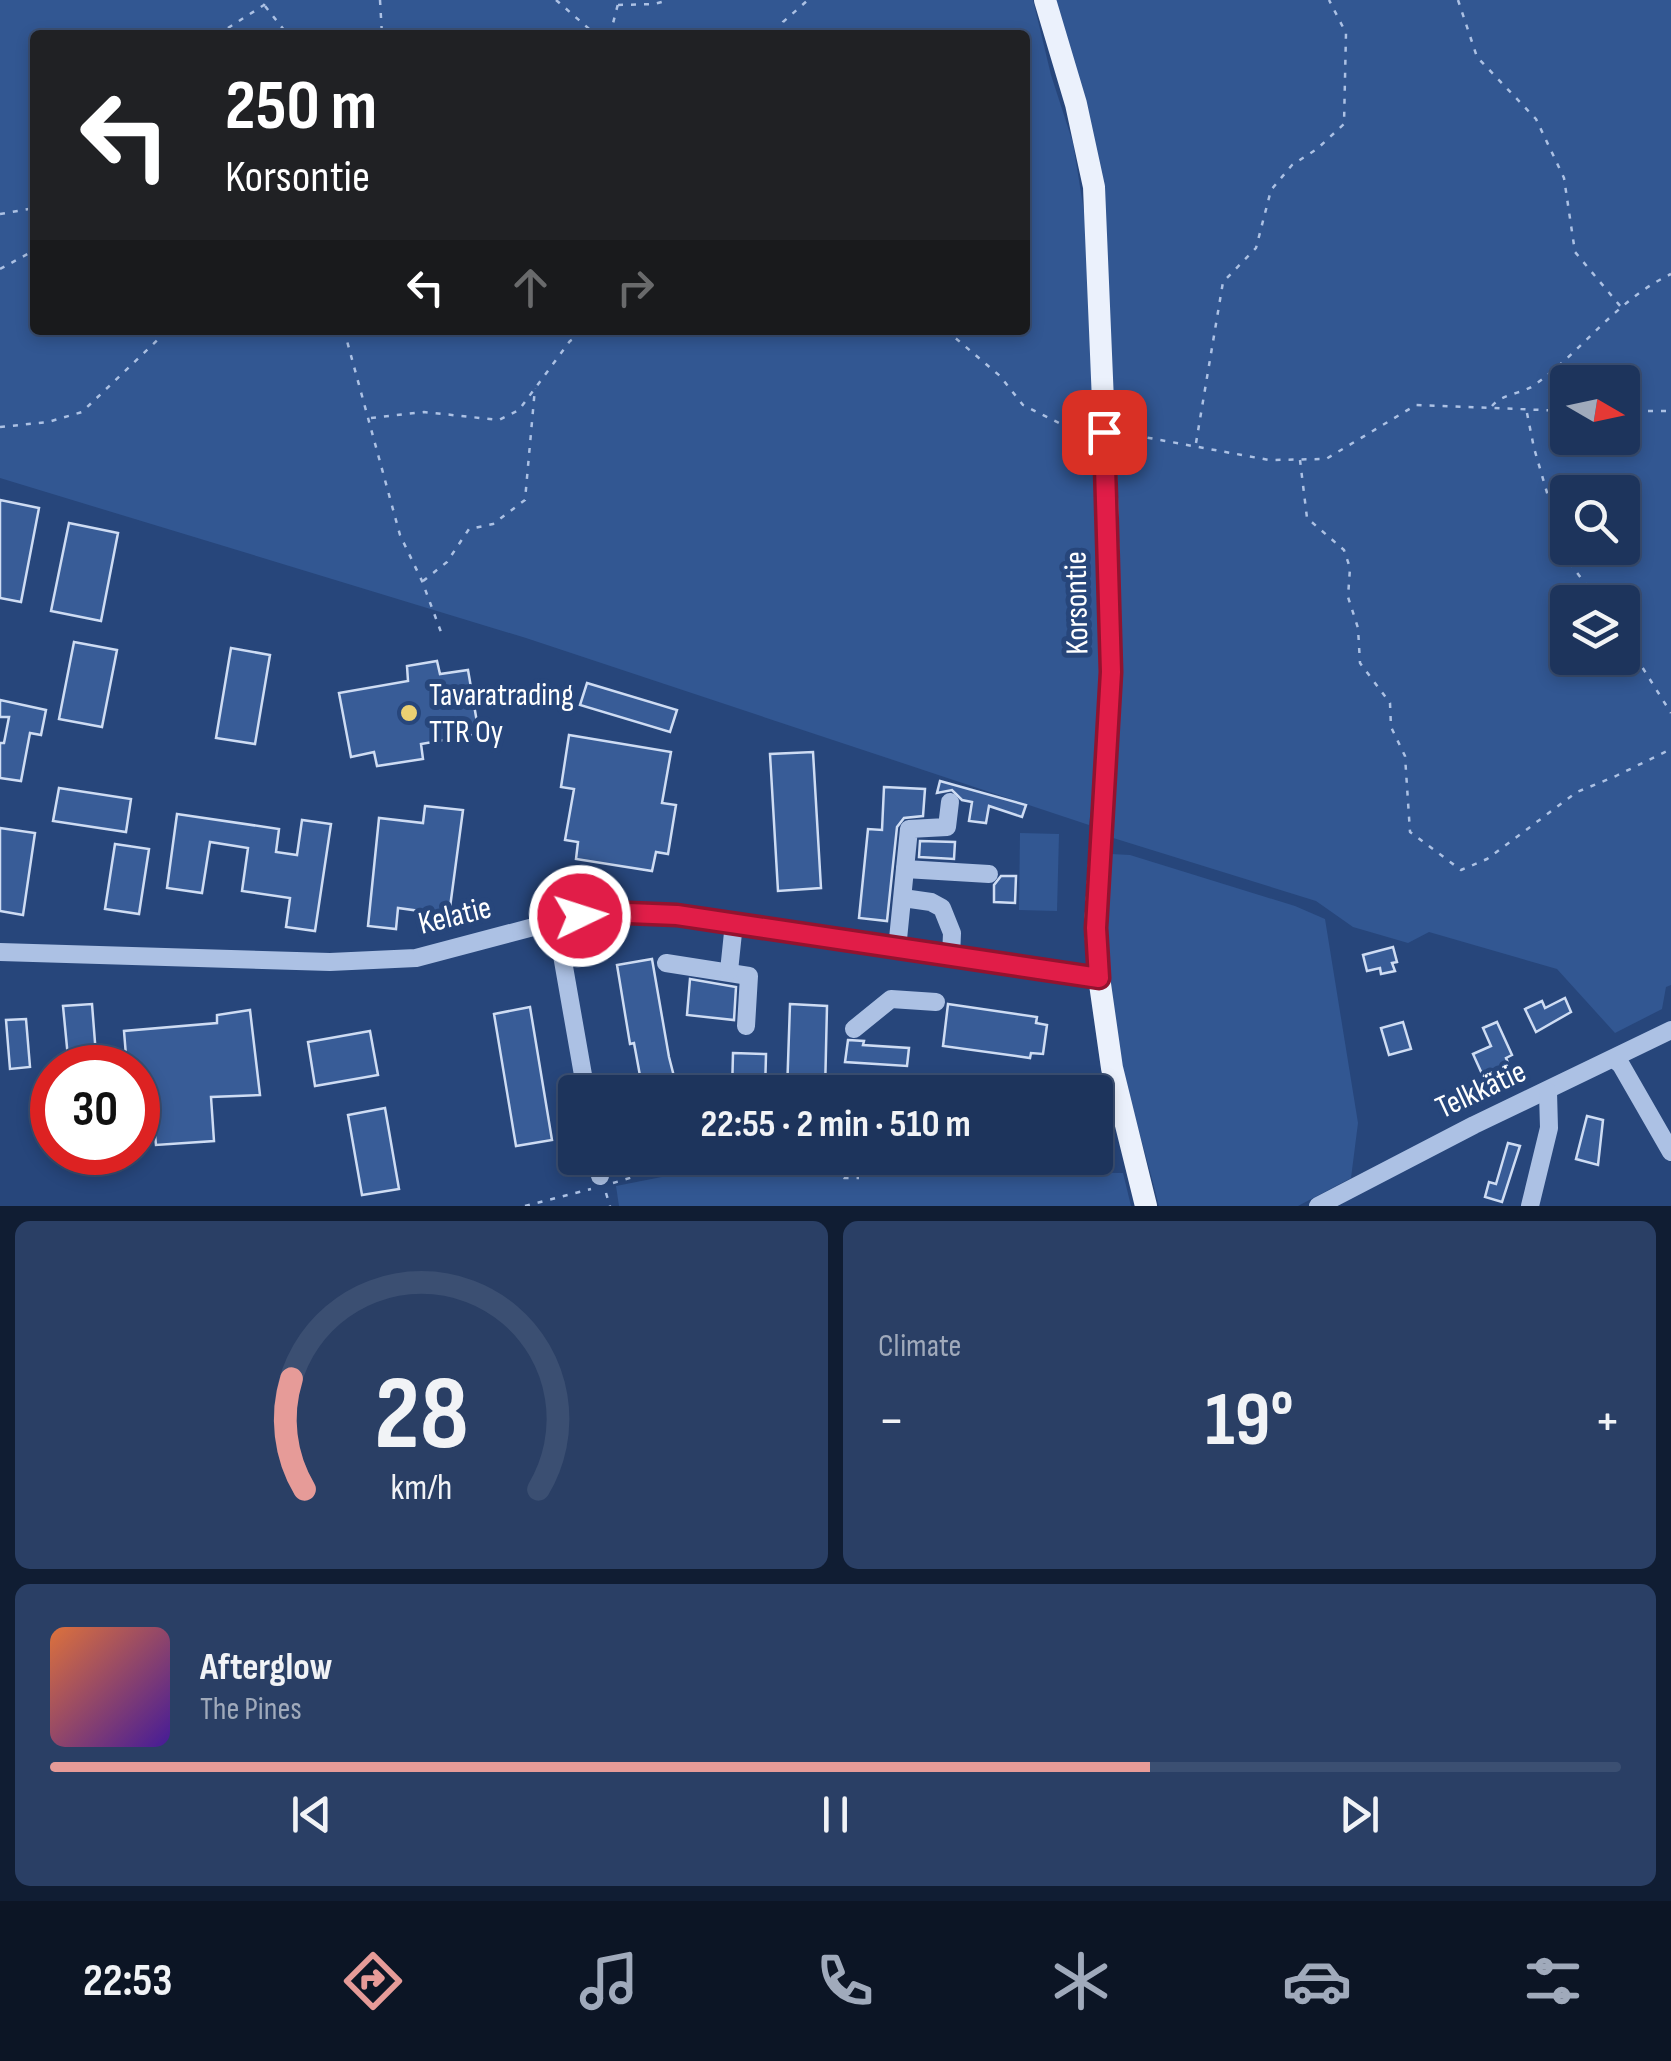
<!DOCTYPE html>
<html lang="en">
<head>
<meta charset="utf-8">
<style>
	:root { --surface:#1d345c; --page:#2a3f65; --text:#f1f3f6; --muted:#a0aabb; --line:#3b4f72; --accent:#e69b98 }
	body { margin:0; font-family:"Sofia Sans Condensed",sans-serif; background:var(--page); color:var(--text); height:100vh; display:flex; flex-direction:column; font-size:38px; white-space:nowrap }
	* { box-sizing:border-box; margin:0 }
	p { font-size:32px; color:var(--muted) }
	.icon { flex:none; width:55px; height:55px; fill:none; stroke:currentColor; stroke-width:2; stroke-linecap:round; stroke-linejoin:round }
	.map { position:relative; height:1206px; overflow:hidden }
	.side { display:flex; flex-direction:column; gap:15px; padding:15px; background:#101d33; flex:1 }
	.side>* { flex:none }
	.banner { position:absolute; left:30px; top:30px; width:1000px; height:305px; border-radius:10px; box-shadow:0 5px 15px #0003,0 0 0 2px var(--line); background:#202124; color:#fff; overflow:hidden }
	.needle { width:65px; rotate:99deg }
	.controls { position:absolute; left:1550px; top:365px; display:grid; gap:20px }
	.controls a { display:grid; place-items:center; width:90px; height:90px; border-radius:10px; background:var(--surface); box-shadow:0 5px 15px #0003,0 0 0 2px var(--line); font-size:50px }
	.speed { position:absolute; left:30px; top:1045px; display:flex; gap:20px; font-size:50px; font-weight:700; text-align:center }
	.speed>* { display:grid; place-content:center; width:130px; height:130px; border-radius:50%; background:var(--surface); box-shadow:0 5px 15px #0003,0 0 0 2px var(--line); line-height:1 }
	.speed .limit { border:15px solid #d22; background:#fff; color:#111 }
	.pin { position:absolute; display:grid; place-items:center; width:85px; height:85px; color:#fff; margin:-42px; border-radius:20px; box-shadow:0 5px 15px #0006 }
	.me { position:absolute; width:110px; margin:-55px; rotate:86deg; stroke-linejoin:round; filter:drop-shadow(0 0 8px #0008) }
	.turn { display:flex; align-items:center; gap:35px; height:210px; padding:0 30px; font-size:45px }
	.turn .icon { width:130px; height:130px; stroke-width:2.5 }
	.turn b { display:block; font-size:70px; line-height:85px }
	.lanes { display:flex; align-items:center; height:95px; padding:0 30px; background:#0003; justify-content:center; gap:50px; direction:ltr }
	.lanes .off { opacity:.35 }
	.big { font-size:75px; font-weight:700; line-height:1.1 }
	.side .card { flex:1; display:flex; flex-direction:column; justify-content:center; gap:15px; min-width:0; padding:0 35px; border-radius:15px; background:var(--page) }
	.side .dial { align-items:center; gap:0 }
	.dial svg { height:260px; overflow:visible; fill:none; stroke:var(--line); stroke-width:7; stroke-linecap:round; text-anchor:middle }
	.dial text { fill:var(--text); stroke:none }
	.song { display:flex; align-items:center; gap:30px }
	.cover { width:120px; height:120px; border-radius:15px; background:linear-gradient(135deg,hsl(20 70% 55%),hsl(260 70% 35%)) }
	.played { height:10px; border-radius:5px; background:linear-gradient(90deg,var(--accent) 70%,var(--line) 70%) }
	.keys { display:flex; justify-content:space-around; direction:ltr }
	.heat { display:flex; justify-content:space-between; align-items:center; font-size:55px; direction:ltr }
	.side .tiles { flex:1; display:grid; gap:15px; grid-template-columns:1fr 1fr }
	.card:last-child { grid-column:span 2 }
	.trip { position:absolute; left:558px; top:1075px; width:555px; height:100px; border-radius:10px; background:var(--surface); box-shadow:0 5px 15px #0003,0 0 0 2px var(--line); font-weight:700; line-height:100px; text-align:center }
	.tabs { display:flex; height:160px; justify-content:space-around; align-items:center; background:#0c1525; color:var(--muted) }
	.tabs .icon { width:70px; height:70px }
	.tabs .on { color:var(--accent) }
	.tabs b { font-size:45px; color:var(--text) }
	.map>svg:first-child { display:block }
</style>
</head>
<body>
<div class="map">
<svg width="1671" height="1206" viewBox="0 0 1671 1206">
	<rect width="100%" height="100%" fill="#27467b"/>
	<!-- green -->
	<g fill="#325792" fill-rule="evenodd">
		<path d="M0,0H1033L1051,75L1073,143L1086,224L1102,665L1098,752L1089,825L526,638L0,478ZM35,35H1025V330H35Z"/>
		<path d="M1056,0H1671V985L1666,987L1662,1009L1615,1033L1557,969L1429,932L1408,943L1353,927L1316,901L1110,837L1114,816L1119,701L1106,260ZM1568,382H1622V438H1568ZM1568,492H1622V548H1568ZM1568,602H1622V658H1568Z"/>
		<path d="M1020,833L1059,834L1057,911L1019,910Z"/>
		<path d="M1111,854L1130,855L1295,906L1325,919L1358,1123L1351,1178L1298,1206H1159C1141,1133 1111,1045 1106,971C1103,932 1106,893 1111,854Z"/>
		<path d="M702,1169L1123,1173L1131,1206H619L616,1186Z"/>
	</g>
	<!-- building -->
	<g fill="#385c97" stroke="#cedcf3" stroke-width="2.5">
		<path d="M0,500L39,508L21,602L0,598Z"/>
		<path d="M69,523L118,533L101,621L51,611Z"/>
		<path d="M74,642L117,650L102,727L59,719Z"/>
		<path d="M231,648L270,655L255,744L216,738Z"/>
		<path d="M437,661L440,674L468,670L479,734L421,744L423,759L377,766L374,752L351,757L339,693L408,681L407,666Z"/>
		<path d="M587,683L677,710L670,732L580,705Z"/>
		<path d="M0,700L46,710L41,735L30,733L21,781L0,778V743H4L9,717H0Z"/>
		<path d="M569,735L671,752L662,803L676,805L668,854L656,852L652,871L576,859L578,842L565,840L574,789L561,787Z"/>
		<path d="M813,752L821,888L778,891L770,754Z"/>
		<path d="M940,781L1026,805L1022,817L989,806L986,823L969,821L972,802L962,800L952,790L937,793Z"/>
		<path d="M884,787L925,789L923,816L904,818L897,827L887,921L859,918L868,829L882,830Z"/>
		<path d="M59,788L131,799L126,832L53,821Z"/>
		<path d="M425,806L463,810L449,915L398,908L396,929L368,926L379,818L423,823Z"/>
		<path d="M177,814L279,829L276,852L297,855L302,820L331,824L315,931L286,927L290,898L242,891L248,848L210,842L202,893L167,888Z"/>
		<path d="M0,828L35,833L23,915L0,911Z"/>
		<path d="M920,841L955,842L954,859L919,857Z"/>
		<path d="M115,844L149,849L139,914L105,909Z"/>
		<path d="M1001,876H1016L1015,903L994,902V885Z"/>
		<path d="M1393,947L1397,962L1392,963L1395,971L1381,974L1380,968L1367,971L1363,955Z"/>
		<path d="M652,959L669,1057L678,1092H643L634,1043L630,1044L617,965Z"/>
		<path d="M690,979L736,987L734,1020L687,1015Z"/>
		<path d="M1565,998L1571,1012L1536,1032L1525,1009L1542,1001L1545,1008Z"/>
		<path d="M92,1004L97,1068H69L63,1006Z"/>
		<path d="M790,1004L827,1006L825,1092H787Z"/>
		<path d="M948,1004L1037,1017L1036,1023L1047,1025L1043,1054L1031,1053L1030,1058L943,1046Z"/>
		<path d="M530,1007L552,1140L516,1146L494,1014Z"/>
		<path d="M250,1010L260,1095L211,1097L214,1141L156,1145L152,1103L139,1104L138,1068H127L124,1031L217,1023V1015Z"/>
		<path d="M26,1019L30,1067L10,1069L6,1020Z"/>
		<path d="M1403,1022L1411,1049L1389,1055L1381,1028Z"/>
		<path d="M1497,1022L1512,1055L1506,1058L1509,1065L1483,1076L1473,1054L1491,1046L1483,1028Z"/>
		<path d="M370,1031L378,1075L315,1086L308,1042Z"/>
		<path d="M848,1040L864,1041L863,1045L909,1048L907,1066L845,1062Z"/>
		<path d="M733,1053L766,1054L765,1092H732Z"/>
		<path d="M385,1108L399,1189L362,1195L348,1115Z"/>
		<path d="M1587,1116L1603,1120L1598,1165L1576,1159Z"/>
		<path d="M1508,1143L1520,1146L1502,1202L1485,1197L1489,1182L1496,1184Z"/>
	</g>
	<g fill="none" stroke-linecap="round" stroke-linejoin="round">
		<!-- path -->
		<g stroke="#acc1e4" stroke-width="2.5" stroke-dasharray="5 8" stroke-linecap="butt">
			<path d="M380,0L382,35"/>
			<path d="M556,0L596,35"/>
			<path d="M1458,0L1477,57L1536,119L1564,178L1575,252L1621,307"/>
			<path d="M618,5L654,4L669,0"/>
			<path d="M265,6L288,35"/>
			<path d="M217,35L264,5L265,0"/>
			<path d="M610,35L619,0"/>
			<path d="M780,35L783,22L808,0"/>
			<path d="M0,214L35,208"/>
			<path d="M0,269L35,250"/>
			<path d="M344,330L400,535L422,581L441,632"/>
			<path d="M946,330L1000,376L1023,405L1065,426L1084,429"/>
			<path d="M1492,406C1502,394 1520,394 1533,386C1582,352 1616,300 1671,274"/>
			<path d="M1622,411H1671"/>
			<path d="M1527,413L1534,448L1566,558L1599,602"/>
			<path d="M371,418L424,412L499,420L519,410L570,341L588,330"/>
			<path d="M0,427L48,422L82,412L168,330"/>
			<path d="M1122,433L1269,460L1326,459L1416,405L1568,411"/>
			<path d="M1196,443L1223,282L1256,248L1271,190L1292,165L1317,149L1344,124L1346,33L1329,0"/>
			<path d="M1300,460L1307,518L1344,550L1350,568L1348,597L1358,628L1360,663L1390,703L1391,727L1405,756L1410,832L1461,870L1487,859L1577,792L1616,776L1671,749"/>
			<path d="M423,581L447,562L469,529L493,524L525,500L535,388"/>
			<path d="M1622,635L1671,713"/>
			<path d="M810,1158L844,1178H859"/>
			<path d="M613,1183L677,1164L802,1158"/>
			<path d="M606,1193L610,1206"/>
			<path d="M525,1206L591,1189"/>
		</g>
		<!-- minor -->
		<g stroke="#acc1e4" stroke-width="18">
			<path d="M905,869L989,874"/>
			<path d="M903,898L931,902L942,908L952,933L951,957"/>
			<path d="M556,921L586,1092"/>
			<path d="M897,949L909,829L947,827L950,802"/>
			<path d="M0,952L330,962L416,958L556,921L605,912L677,915L1099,977"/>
			<path d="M666,963L749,976L746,1026"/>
			<path d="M729,971L734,923"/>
			<path d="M854,1029L891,999L936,1002"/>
			<path d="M1614,1059L1621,1065L1671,1152"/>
			<path d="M857,1092H864"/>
			<path d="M936,1092L950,1085"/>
			<path d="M597,1158L600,1176"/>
			<path d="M1318,1206L1474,1125L1671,1030"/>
			<path d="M1530,1206L1549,1128L1548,1092"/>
		</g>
		<!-- major -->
		<path stroke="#ebf1fc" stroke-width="22" d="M1045,0L1076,104L1094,187L1107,497L1111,672L1095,928L1099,977L1112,1068L1146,1206"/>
	</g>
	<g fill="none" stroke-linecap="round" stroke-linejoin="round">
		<!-- route casing -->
		<g stroke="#92132f" stroke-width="25">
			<path id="route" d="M580,916L604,912L677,915L1099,978L1096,928L1111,672L1104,432"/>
		</g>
		<!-- route -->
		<use href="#route" stroke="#e11d48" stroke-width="18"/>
	</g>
	<!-- markers -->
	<circle fill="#ebd072" stroke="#27467b" stroke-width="4" cx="409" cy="713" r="10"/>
	<g text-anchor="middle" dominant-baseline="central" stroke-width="10" stroke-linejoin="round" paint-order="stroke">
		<!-- street labels -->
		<g font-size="32" fill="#fff" stroke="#27467b">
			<text transform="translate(1077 603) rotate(-91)">Korsontie</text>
			<text transform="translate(455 916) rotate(-14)">Kelatie</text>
			<text transform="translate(1481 1090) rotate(-25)">Telkkätie</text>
		</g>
		<!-- poi labels -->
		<g font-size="32" fill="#fff" stroke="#27467b" text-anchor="start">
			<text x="429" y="695">Tavaratrading<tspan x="429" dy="37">TTR Oy</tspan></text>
		</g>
	</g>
</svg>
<div class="controls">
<a><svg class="needle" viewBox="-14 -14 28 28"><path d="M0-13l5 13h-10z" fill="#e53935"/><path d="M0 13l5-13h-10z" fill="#a0aabb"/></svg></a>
<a><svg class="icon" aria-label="search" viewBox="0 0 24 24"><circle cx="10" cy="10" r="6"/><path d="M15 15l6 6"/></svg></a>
<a><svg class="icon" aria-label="layers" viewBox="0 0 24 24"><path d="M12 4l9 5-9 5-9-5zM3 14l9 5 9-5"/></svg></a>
</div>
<div class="speed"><div class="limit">30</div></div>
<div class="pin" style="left:1104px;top:432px;background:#d93025"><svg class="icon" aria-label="arrive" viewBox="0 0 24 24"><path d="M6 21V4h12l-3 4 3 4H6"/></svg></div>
<svg class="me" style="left:580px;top:916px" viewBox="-20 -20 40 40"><circle r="17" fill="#e11d48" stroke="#fff" stroke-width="3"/><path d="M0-11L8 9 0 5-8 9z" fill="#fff"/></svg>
<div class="trip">22:55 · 2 min · 510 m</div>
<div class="banner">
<div class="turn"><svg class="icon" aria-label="left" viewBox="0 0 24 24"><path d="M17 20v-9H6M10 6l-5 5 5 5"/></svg><div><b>250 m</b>Korsontie</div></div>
<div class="lanes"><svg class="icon" aria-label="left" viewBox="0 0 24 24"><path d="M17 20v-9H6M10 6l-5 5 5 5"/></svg><svg class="icon off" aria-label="ahead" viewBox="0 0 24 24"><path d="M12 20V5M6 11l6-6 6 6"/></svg><svg class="icon off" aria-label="right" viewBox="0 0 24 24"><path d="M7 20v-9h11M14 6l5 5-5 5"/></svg></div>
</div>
</div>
<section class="side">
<div class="tiles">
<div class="card dial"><svg viewBox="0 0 100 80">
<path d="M14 69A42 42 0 1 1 86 69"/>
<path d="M14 69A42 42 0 0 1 10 35" stroke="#e69b98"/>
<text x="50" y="56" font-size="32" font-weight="700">28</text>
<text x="50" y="72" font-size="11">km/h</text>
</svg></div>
<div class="card"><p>Climate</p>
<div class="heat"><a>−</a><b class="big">19°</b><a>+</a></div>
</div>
<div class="card">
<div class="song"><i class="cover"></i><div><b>Afterglow</b><p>The Pines</p></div></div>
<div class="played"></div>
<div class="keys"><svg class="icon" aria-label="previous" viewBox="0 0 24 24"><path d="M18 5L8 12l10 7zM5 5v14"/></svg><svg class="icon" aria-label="pause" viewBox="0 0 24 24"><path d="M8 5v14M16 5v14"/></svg><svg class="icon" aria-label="next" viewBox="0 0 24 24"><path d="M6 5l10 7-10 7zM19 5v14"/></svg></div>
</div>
</div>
</section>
<nav class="tabs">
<b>22:53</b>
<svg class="icon on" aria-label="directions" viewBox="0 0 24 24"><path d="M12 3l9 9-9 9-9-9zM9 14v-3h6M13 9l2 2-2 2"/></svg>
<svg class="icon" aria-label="music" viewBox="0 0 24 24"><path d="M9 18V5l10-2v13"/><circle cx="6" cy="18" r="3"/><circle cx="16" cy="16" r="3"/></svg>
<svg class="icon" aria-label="phone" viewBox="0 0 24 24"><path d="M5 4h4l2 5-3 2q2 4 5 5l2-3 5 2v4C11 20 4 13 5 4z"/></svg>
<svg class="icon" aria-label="climate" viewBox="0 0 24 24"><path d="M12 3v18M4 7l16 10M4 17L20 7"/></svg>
<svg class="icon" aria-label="car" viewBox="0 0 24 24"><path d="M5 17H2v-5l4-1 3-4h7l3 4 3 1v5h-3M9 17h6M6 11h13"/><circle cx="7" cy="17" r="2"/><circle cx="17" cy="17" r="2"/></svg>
<svg class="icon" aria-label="filters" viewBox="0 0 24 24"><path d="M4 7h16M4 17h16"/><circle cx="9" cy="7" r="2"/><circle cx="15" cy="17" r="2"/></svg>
</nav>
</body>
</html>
